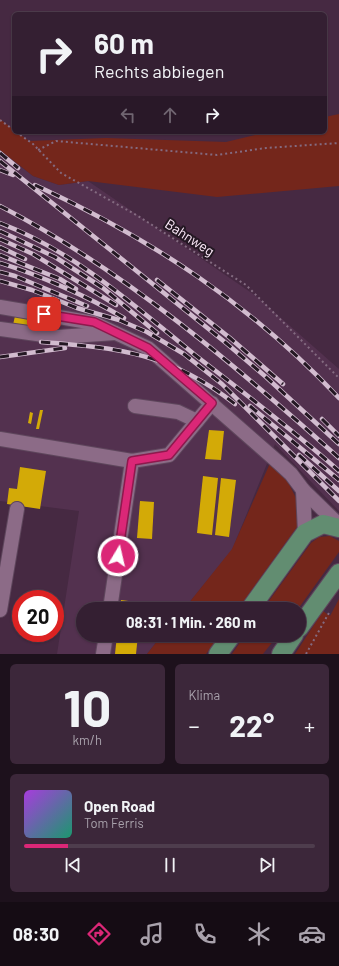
<!DOCTYPE html>
<html lang="de">
<head>
<meta charset="utf-8">
<style>
	:root { --surface:#341f32; --page:#3c273a; --text:#f1f3f6; --muted:#a9a2ac; --line:#4e3d4d; --accent:#db2777 }
	body { margin:0; font-family:Barlow,sans-serif; background:var(--page); color:var(--text); height:100vh; display:flex; flex-direction:column; font-size:15px; white-space:nowrap }
	* { box-sizing:border-box; margin:0 }
	p { font-size:13px; color:var(--muted) }
	.icon { flex:none; width:22px; height:22px; fill:none; stroke:currentColor; stroke-width:2; stroke-linecap:round; stroke-linejoin:round }
	.map { position:relative; height:654px; overflow:hidden }
	.side { display:flex; flex-direction:column; gap:10px; padding:10px; background:#1d111c; flex:1 }
	.side>* { flex:none }
	.hud { position:absolute; left:12px; top:12px; width:315px; height:122px; border-radius:6px; box-shadow:0 1px 3px #0004,0 0 0 1px var(--line); background:#341f32; color:var(--text); overflow:hidden }
	.speed { position:absolute; left:12px; top:590px; display:flex; gap:8px; font-size:20px; font-weight:700; text-align:center }
	.speed>* { display:grid; place-content:center; width:52px; height:52px; border-radius:50%; background:var(--surface); box-shadow:0 1px 3px #0004,0 0 0 1px var(--line); line-height:1 }
	.speed .limit { border:6px solid #d22; background:#fff; color:#111 }
	.pin { position:absolute; display:grid; place-items:center; width:34px; height:34px; color:#fff; margin:-17px; border-radius:8px; box-shadow:0 2px 6px #0006 }
	.me { position:absolute; width:44px; margin:-22px; rotate:9deg; stroke-linejoin:round; filter:drop-shadow(0 0 3px #0008) }
	.turn { display:flex; align-items:center; gap:14px; height:84px; padding:0 16px; font-size:18px }
	.turn .icon { width:52px; height:52px; stroke-width:2.5 }
	.turn b { display:block; font-size:28px; line-height:34px }
	.lanes { display:flex; align-items:center; height:38px; padding:0 16px; background:#0003; justify-content:center; gap:20px; direction:ltr }
	.lanes .off { opacity:.35 }
	.big { font-size:30px; font-weight:700; line-height:1.1 }
	.side .card { flex:1; display:flex; flex-direction:column; justify-content:center; gap:6px; min-width:0; padding:0 14px; border-radius:6px; background:var(--page) }
	.side .dial { align-items:center; gap:0 }
	.dial b { font-size:52px; line-height:1 }
	.song { display:flex; align-items:center; gap:12px }
	.cover { width:48px; height:48px; border-radius:6px; background:linear-gradient(135deg,hsl(280 70% 55%),hsl(160 70% 35%)) }
	.played { height:4px; border-radius:2px; background:linear-gradient(90deg,var(--accent) 15%,var(--line) 15%) }
	.keys { display:flex; justify-content:space-around; direction:ltr }
	.heat { display:flex; justify-content:space-between; align-items:center; font-size:22px; direction:ltr }
	.side .tiles { flex:1; display:grid; gap:10px; grid-template-columns:1fr 1fr }
	.card:last-child { grid-column:span 2 }
	.trip { position:absolute; left:76px; top:602px; width:230px; height:40px; border-radius:20px; background:var(--surface); box-shadow:0 1px 3px #0004,0 0 0 1px var(--line); font-weight:700; line-height:40px; text-align:center }
	.tabs { display:flex; height:64px; justify-content:space-around; align-items:center; background:#150c14; color:var(--muted) }
	.tabs .icon { width:28px; height:28px }
	.tabs .active { color:var(--accent) }
	.tabs b { font-size:18px; color:var(--text) }
	.map>svg:first-child { display:block }
</style>
</head>
<body>
<div class="map">
<svg width="339" height="654" viewBox="0 0 339 654">
	<rect width="100%" height="100%" fill="#462942"/>
	<!-- built -->
	<path fill="#53314f" d="M0,150L33,176L59,185L88,181L256,296L339,369V511L275,444L232,550L184,609H83V635H162L147,654H57L79,511L0,501Z"/>
	<!-- green -->
	<g fill="#74261b">
		<path d="M339,114V186L217,197L88,181L59,185L33,176L0,150V119L14,130V132H17L29,141L106,138L226,142L267,132H325V117Z"/>
		<path d="M271,461L286,478L298,502L297,527L238,609H184L232,549Z"/>
		<path d="M330,536L339,541V552L298,609H263L311,543L319,537Z"/>
		<path d="M339,599V654H295L323,611L330,616Z"/>
		<path d="M162,635H220L206,654H147Z"/>
		<path d="M245,635H278L263,654H232Z"/>
	</g>
	<!-- building -->
	<g fill="#d3aa07">
		<path d="M47,308L50,309L47,327H44Z"/>
		<path d="M15,316L39,320L36,333L12,329Z"/>
		<path d="M40,410H43L39,429H36Z"/>
		<path d="M30,412L33,413L31,424L28,423Z"/>
		<path d="M209,430L224,431L221,460L205,459Z"/>
		<path d="M20,467L46,471L40,509L7,504L9,488L17,489Z"/>
		<path d="M203,476L218,478L212,535L197,533Z"/>
		<path d="M221,478L236,480L229,537L215,535Z"/>
		<path d="M140,501L154,502L152,539L137,538Z"/>
		<path d="M121,600L143,603L142,609H120Z"/>
		<path d="M117,635H138L136,654H115Z"/>
	</g>
	<g fill="none" stroke-linecap="round" stroke-linejoin="round">
		<!-- minor casing -->
		<g stroke="#5e465c" stroke-width="16">
			<g id="minor">
				<path d="M0,307L94,323L148,348L279,463L291,474L303,490L339,525"/>
				<path d="M0,329L58,337L115,333"/>
				<path d="M135,406L178,412L197,421"/>
				<path d="M0,439L132,461L169,455L212,403"/>
				<path d="M303,490L305,533"/>
				<path d="M110,609L132,461"/>
				<path d="M0,610L17,509"/>
				<path d="M103,654L106,635"/>
			</g>
		</g>
		<!-- major casing -->
		<g stroke="#5e465c" stroke-width="20">
			<g id="major">
				<path d="M250,609L305,533L323,524L339,528"/>
				<path d="M299,628L339,573"/>
				<path d="M218,654L232,635"/>
				<path d="M281,654L294,635"/>
			</g>
		</g>
		<!-- path -->
		<g stroke="#846b81" stroke-width="2" stroke-dasharray="2 3" stroke-linecap="butt">
			<path d="M0,120L14,130"/>
			<path d="M16,132L33,144L61,173L138,216L246,285L339,378"/>
			<path d="M38,150L56,141L217,155L266,148L339,143"/>
			<path d="M306,654L330,611"/>
		</g>
		<!-- minor -->
		<use href="#minor" stroke="#8c6b87" stroke-width="14"/>
		<!-- major -->
		<use href="#major" stroke="#628d71" stroke-width="18"/>
		<!-- rail casing -->
		<g stroke="#d2bccf" stroke-width="4.5">
			<g id="rail">
				<path d="M0,153L18,168"/>
				<path d="M0,161L226,343L266,377L339,444"/>
				<path d="M0,170L13,175"/>
				<path d="M35,185C153,240 249,303 339,398"/>
				<path d="M0,206C124,270 235,365 339,458"/>
				<path d="M0,223C74,251 135,306 195,355C244,393 293,430 339,471"/>
				<path d="M0,231L55,257L103,288L157,333"/>
				<path d="M0,239L33,254L116,305"/>
				<path d="M0,247L25,259"/>
				<path d="M0,255L60,279L76,289"/>
				<path d="M0,263C39,275 89,297 124,318"/>
				<path d="M0,272L15,276L87,306"/>
				<path d="M157,280L230,338L283,384"/>
				<path d="M0,281L32,290L77,308L119,320L147,332L184,354L222,384L339,501"/>
				<path d="M41,342C120,348 170,353 235,404"/>
				<path d="M0,357L65,348"/>
				<path d="M250,406L339,480"/>
				<path d="M322,419L339,436"/>
				<path d="M299,455L339,491"/>
			</g>
		</g>
		<!-- rail -->
		<use href="#rail" stroke="#241823" stroke-width="3" stroke-dasharray="9" stroke-linecap="butt"/>
	</g>
	<g fill="none" stroke-linecap="round" stroke-linejoin="round">
		<!-- route casing -->
		<g stroke="#8e194d" stroke-width="10">
			<path id="route" d="M44,314L94,322L148,348L212,403L169,455L132,461L118,556"/>
		</g>
		<!-- route -->
		<use href="#route" stroke="#db2777" stroke-width="7"/>
	</g>
	<g text-anchor="middle" dominant-baseline="central" stroke-width="4" stroke-linejoin="round" paint-order="stroke">
		<!-- street labels -->
		<g font-size="14" fill="#ffecfc" stroke="#241823">
			<text transform="translate(190 237) rotate(33)">Bahnweg</text>
		</g>
	</g>
</svg>
<div class="speed"><div class="limit">20</div></div>
<div class="pin" style="left:44px;top:314px;background:#d93025"><svg class="icon" aria-label="arrive" viewBox="0 0 24 24"><path d="M6 21V4h12l-3 4 3 4H6"/></svg></div>
<svg class="me" style="left:118px;top:556px" viewBox="-20 -20 40 40"><circle r="17" fill="#db2777" stroke="#fff" stroke-width="3"/><path d="M0-11L8 9 0 5-8 9z" fill="#fff"/></svg>
<div class="trip">08:31 · 1 Min. · 260 m</div>
<div class="hud">
<div class="turn"><svg class="icon" aria-label="right" viewBox="0 0 24 24"><path d="M7 20v-9h11M14 6l5 5-5 5"/></svg><div><b>60 m</b>Rechts abbiegen</div></div>
<div class="lanes"><svg class="icon off" aria-label="left" viewBox="0 0 24 24"><path d="M17 20v-9H6M10 6l-5 5 5 5"/></svg><svg class="icon off" aria-label="ahead" viewBox="0 0 24 24"><path d="M12 20V5M6 11l6-6 6 6"/></svg><svg class="icon" aria-label="right" viewBox="0 0 24 24"><path d="M7 20v-9h11M14 6l5 5-5 5"/></svg></div>
</div>
</div>
<section class="side">
<div class="tiles">
<div class="card dial"><b>10</b><p>km/h</p></div>
<div class="card"><p>Klima</p>
<div class="heat"><a>−</a><b class="big">22°</b><a>+</a></div>
</div>
<div class="card">
<div class="song"><i class="cover"></i><div><b>Open Road</b><p>Tom Ferris</p></div></div>
<div class="played"></div>
<div class="keys"><svg class="icon" aria-label="previous" viewBox="0 0 24 24"><path d="M18 5L8 12l10 7zM5 5v14"/></svg><svg class="icon" aria-label="pause" viewBox="0 0 24 24"><path d="M8 5v14M16 5v14"/></svg><svg class="icon" aria-label="next" viewBox="0 0 24 24"><path d="M6 5l10 7-10 7zM19 5v14"/></svg></div>
</div>
</div>
</section>
<nav class="tabs">
<b>08:30</b>
<svg class="icon active" aria-label="directions" viewBox="0 0 24 24"><path d="M12 3l9 9-9 9-9-9zM9 14v-3h6M13 9l2 2-2 2"/></svg>
<svg class="icon" aria-label="music" viewBox="0 0 24 24"><path d="M9 18V5l10-2v13"/><circle cx="6" cy="18" r="3"/><circle cx="16" cy="16" r="3"/></svg>
<svg class="icon" aria-label="phone" viewBox="0 0 24 24"><path d="M5 4h4l2 5-3 2q2 4 5 5l2-3 5 2v4C11 20 4 13 5 4z"/></svg>
<svg class="icon" aria-label="climate" viewBox="0 0 24 24"><path d="M12 3v18M4 7l16 10M4 17L20 7"/></svg>
<svg class="icon" aria-label="car" viewBox="0 0 24 24"><path d="M5 17H2v-5l4-1 3-4h7l3 4 3 1v5h-3M9 17h6M6 11h13"/><circle cx="7" cy="17" r="2"/><circle cx="17" cy="17" r="2"/></svg>
</nav>
</body>
</html>
